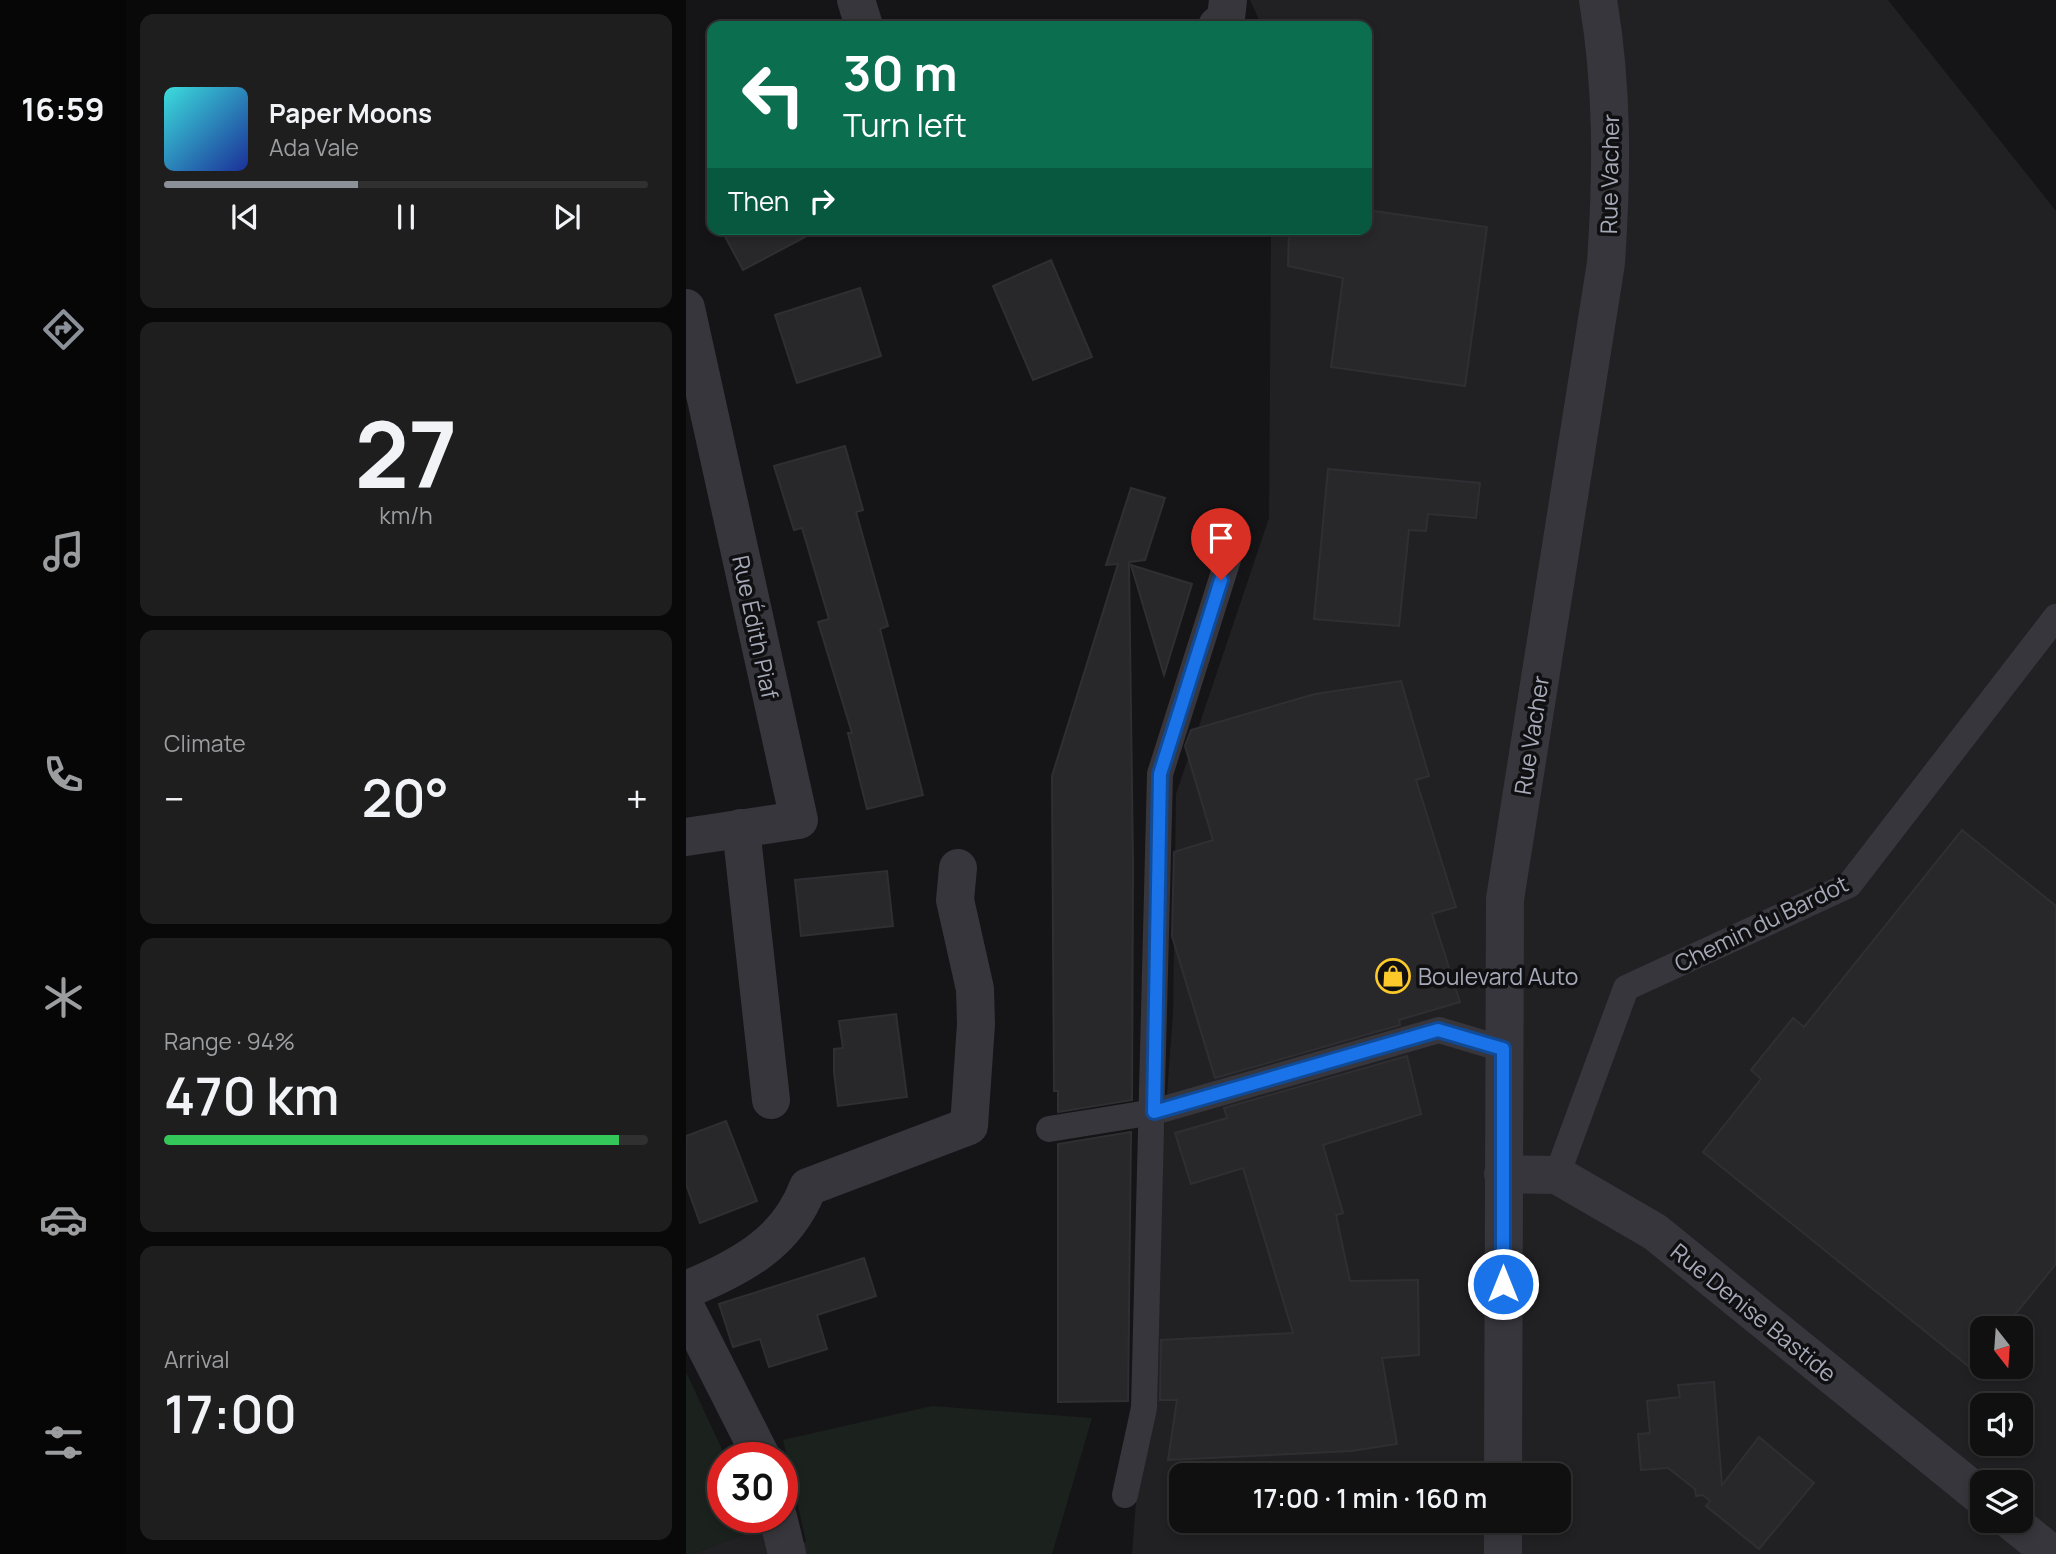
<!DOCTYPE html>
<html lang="en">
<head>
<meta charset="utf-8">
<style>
	:root { --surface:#101011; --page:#1e1e1f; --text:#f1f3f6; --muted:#9c9d9f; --line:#303031; --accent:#8c9099 }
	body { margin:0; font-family:Manrope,sans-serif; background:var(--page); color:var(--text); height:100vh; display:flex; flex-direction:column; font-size:26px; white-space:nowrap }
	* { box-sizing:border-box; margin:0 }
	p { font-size:23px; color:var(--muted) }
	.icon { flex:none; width:38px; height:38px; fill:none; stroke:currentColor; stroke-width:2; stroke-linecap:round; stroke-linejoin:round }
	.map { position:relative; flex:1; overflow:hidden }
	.panel { display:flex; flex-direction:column; gap:14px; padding:14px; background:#090909; width:560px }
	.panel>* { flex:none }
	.banner { position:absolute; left:21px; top:21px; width:665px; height:214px; border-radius:14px; box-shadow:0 4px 10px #0003,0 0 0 2px var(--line); background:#0b6e4f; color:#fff; overflow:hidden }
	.needle { width:46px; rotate:163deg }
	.tools { position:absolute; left:1284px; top:1316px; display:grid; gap:14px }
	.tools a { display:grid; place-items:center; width:63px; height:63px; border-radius:14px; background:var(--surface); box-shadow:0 4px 10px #0003,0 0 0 2px var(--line); font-size:35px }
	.speed { position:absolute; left:21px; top:1442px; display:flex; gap:14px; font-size:35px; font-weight:700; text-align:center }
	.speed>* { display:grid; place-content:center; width:91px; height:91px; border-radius:50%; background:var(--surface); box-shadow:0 4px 10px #0003,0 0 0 2px var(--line); line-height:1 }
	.speed .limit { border:10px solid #d22; background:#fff; color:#111 }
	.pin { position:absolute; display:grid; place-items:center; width:60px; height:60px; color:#fff; margin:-72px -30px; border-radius:50% 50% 50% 0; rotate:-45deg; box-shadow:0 0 7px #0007 }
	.pin .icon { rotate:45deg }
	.me { position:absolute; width:77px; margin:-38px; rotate:0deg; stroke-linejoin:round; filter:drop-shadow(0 0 5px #0008) }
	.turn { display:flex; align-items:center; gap:24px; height:147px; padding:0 21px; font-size:32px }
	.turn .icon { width:91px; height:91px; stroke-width:2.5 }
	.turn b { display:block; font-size:49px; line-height:60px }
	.then { display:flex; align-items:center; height:66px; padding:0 21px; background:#0003; gap:14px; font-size:26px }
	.big { font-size:52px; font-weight:600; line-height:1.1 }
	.panel .widget { flex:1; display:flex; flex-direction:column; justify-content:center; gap:10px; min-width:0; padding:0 24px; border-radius:14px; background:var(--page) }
	.panel .dial { align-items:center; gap:0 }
	.dial b { font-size:91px; line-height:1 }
	.song { display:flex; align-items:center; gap:21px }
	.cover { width:84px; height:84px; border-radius:10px; background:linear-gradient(135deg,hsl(180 70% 55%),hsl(230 70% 35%)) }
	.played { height:7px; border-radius:4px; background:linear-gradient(90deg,var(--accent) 40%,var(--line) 40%) }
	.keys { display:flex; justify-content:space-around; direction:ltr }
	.heat { display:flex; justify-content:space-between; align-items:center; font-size:38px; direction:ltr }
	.charge { height:10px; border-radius:5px; background:linear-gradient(90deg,#34c759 94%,var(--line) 0) }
	.trip { position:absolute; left:483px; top:1463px; width:402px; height:70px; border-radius:14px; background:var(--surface); box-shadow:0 4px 10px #0003,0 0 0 2px var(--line); font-weight:600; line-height:70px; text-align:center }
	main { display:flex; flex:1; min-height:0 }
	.tab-bar { display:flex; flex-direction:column; width:126px; justify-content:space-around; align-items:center; background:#060607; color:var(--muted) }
	.tab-bar .icon { width:49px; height:49px }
	.tab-bar .selected { color:var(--accent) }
	.tab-bar b { font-size:32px; color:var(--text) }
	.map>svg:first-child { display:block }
</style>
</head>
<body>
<main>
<nav class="tab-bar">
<b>16:59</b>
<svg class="icon selected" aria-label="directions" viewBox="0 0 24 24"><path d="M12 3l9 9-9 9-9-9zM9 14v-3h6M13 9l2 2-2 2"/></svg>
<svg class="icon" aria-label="music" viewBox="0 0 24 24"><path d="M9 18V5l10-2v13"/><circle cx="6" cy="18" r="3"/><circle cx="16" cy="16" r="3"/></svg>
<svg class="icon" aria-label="phone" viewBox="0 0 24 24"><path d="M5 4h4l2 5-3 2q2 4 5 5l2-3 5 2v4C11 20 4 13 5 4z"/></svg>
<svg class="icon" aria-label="climate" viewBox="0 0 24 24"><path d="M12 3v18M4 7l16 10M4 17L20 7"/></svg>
<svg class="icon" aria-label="car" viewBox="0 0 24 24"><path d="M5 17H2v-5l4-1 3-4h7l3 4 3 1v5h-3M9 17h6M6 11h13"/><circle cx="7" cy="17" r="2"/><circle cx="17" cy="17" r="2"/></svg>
<svg class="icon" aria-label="filters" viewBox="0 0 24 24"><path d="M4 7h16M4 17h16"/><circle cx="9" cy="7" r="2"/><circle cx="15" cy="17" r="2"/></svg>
</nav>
<section class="panel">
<div class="widget">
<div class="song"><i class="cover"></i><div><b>Paper Moons</b><p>Ada Vale</p></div></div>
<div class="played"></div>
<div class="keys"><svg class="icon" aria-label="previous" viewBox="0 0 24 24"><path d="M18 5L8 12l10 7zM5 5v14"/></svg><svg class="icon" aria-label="pause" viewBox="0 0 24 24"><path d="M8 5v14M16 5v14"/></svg><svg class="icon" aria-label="next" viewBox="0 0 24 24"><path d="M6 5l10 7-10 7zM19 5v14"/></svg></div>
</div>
<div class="widget dial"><b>27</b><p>km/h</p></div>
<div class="widget"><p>Climate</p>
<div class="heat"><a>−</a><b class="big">20°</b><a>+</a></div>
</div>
<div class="widget"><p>Range · 94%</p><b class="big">470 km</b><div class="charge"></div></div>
<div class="widget"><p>Arrival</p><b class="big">17:00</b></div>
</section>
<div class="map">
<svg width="1370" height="1554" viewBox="0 0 1370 1554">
	<rect width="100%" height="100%" fill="#151517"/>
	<!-- built -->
	<g fill="#212124" fill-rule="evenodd">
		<path d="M564,0H1202L1370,211V1554H446L487,1014L490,794L583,518L585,229H681V26H576ZM1297,1328H1335V1367H1297ZM1297,1405H1335V1444H1297ZM495,1475H873V1521H495ZM1297,1482H1335V1521H1297Z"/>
		<path d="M67,1531L175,1554H6Z"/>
	</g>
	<!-- green -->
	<g fill="#1b221d">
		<path d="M0,1372L40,1458H37V1517H65L67,1531L6,1554H0Z"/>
		<path d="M246,1406L406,1418L366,1554H123L97,1440Z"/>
	</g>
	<!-- building -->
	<g fill="#28282b" stroke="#2f2f33" stroke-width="2">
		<path d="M681,210L801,227L779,386L645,367L657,278L602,266L603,229H681Z"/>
		<path d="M35,229H134L57,270Z"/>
		<path d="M365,260L406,357L347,380L307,286Z"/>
		<path d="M174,288L195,356L111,383L89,315Z"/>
		<path d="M159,446L177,510L170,512L202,626L194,629L237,795L181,809L162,733H166L132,622L143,619L116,528L108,530L88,466Z"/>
		<path d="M642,469L794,483L790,518L742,514L740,531L723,530L713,626L628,619Z"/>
		<path d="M445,488L479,498L459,560L443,562L447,865L446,1100L372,1112V1091H368L366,776L432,564L420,565Z"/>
		<path d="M445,565L506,584L478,675Z"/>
		<path d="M715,681L743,776L730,780L770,907L746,914L774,1002L713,1020L714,1025L529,1078L486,936L488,852L527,840L499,746L505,730L629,694Z"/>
		<path d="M1276,830L1370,906V1264L1318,1328H1297V1378L1017,1152L1075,1079L1065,1070L1107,1018L1118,1027Z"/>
		<path d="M201,871L207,926L115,936L109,880Z"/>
		<path d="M210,1014L221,1097L152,1106L148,1072V1049L157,1048L153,1021Z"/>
		<path d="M721,1056L735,1114L637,1145L657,1213L650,1215L664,1281L732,1280L733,1355L696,1358L711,1444L665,1451L482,1460L491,1400H474L475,1340L607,1333L557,1168L505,1184L489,1133L541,1118L538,1108Z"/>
		<path d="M40,1121L71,1201L14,1223L0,1184V1136Z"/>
		<path d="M445,1132L442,1401L372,1402V1144Z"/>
		<path d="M178,1258L190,1296L131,1315L141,1349L83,1367L74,1339L47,1347L33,1304Z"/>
		<path d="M1028,1382L1036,1485L1073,1437L1128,1483L1073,1549L1020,1506L1024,1501L1017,1495L1010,1496L1009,1489L982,1468L955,1470L952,1434L964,1433L961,1401L994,1397L992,1385Z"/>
	</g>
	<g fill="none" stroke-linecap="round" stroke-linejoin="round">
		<!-- service -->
		<g stroke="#36363c" stroke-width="26">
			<path d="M363,1129L468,1112L753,1030L817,1049"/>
			<path d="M871,1175L940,988L1163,885L1370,617"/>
			<path d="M439,1495L458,1408L474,774L551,531"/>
		</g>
		<!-- minor -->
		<g stroke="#36363c" stroke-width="38">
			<path d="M170,0L178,26"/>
			<path d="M531,26L540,18L542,0"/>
			<path d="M0,308L113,820L0,837"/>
			<path d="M55,828L85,1100"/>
			<path d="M817,1174L871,1175L969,1232L1297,1498"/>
			<path d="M0,1290C53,1267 100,1245 122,1187L283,1126L290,1024L289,989L269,900L272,868"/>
			<path d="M0,1308L76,1458"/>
			<path d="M817,1475L819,899L920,263C926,174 927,88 912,0"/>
			<path d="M92,1517L101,1554"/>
			<path d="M1325,1521L1366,1554"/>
			<path d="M817,1554V1521"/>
		</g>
	</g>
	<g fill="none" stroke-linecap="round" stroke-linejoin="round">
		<!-- route casing -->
		<g stroke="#114b97" stroke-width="18">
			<path id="route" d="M535,580L474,774L468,1112L752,1030L817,1049V1284"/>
		</g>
		<!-- route -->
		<use href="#route" stroke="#1a73e8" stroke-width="12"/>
	</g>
	<!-- icons -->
	<defs>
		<g id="shop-ring" transform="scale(1.75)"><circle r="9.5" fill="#101012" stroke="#fbc929" stroke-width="1.5"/><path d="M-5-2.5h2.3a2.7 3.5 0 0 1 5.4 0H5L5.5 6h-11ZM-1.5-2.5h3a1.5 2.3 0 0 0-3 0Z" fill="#fbc929"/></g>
	</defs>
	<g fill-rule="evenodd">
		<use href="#shop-ring" x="707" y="976"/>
	</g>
	<g text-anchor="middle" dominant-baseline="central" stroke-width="7" stroke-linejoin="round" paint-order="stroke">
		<!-- street labels -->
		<g font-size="23" fill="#a6aab8" stroke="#101012">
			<text transform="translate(923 174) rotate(-89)">Rue Vacher</text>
			<text transform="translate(70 627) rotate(78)">Rue Édith Piaf</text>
			<text transform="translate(845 735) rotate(-81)">Rue Vacher</text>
			<text transform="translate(1075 923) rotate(-26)">Chemin du Bardot</text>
			<text transform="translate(1068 1312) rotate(39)">Rue Denise Bastide</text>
		</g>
		<!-- poi labels -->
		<g font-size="23" fill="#a6aab8" stroke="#101012" text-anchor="start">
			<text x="732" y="976">Boulevard Auto</text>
		</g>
	</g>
</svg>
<div class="tools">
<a><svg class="needle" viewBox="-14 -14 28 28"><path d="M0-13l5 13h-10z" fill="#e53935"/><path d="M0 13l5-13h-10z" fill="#9c9d9f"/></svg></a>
<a><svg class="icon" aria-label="sound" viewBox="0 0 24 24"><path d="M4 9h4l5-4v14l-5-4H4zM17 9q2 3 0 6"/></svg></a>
<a><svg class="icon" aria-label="layers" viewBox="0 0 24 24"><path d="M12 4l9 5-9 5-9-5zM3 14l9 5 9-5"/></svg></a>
</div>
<div class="speed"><div class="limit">30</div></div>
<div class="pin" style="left:535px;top:580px;background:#d93025"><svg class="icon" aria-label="arrive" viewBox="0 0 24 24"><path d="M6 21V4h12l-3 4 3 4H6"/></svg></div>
<svg class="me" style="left:817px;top:1284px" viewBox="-20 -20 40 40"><circle r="17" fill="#1a73e8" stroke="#fff" stroke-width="3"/><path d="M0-11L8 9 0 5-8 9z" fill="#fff"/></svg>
<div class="trip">17:00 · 1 min · 160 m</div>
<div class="banner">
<div class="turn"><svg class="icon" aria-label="left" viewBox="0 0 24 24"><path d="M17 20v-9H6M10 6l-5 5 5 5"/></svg><div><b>30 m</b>Turn left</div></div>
<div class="then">Then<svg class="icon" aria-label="right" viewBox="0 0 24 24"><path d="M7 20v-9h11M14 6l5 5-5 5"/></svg></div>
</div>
</div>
</main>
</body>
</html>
